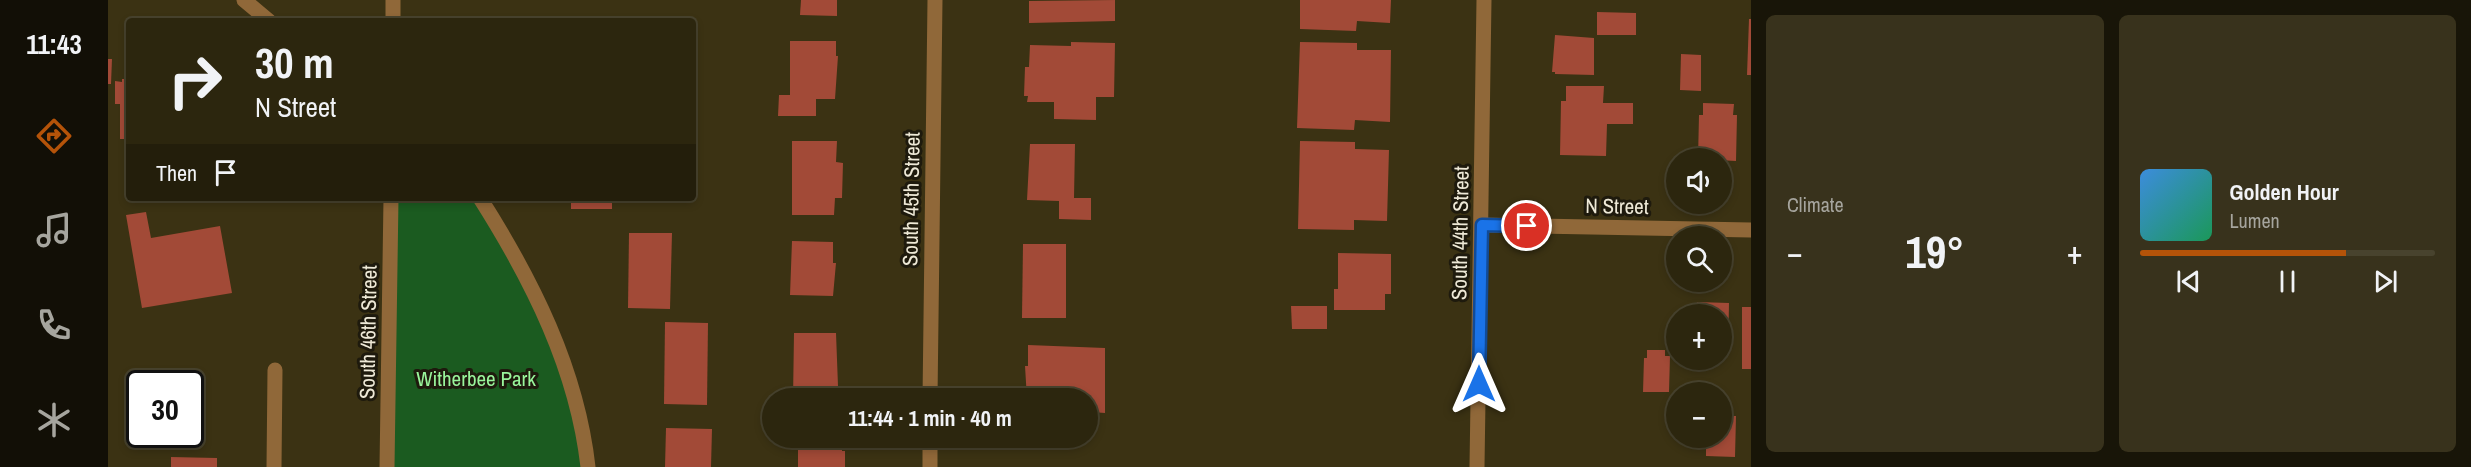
<!DOCTYPE html>
<html lang="en">
<head>
<meta charset="utf-8">
<style>
	:root { --surface:#2c260e; --page:#38321c; --text:#f1f3f6; --muted:#a6a59e; --line:#48432e; --accent:#b45309 }
	body { margin:0; font-family:"Archivo Narrow",sans-serif; background:var(--page); color:var(--text); height:100vh; display:flex; flex-direction:column; font-size:22px; white-space:nowrap }
	* { box-sizing:border-box; margin:0 }
	p { font-size:20px; color:var(--muted) }
	.icon { flex:none; width:33px; height:33px; fill:none; stroke:currentColor; stroke-width:2; stroke-linecap:round; stroke-linejoin:round }
	.map { position:relative; flex:1; overflow:hidden }
	.side { display:flex; flex-direction:column; gap:15px; padding:15px; background:#181508; width:720px }
	.side>* { flex:none }
	.guide { position:absolute; left:18px; top:18px; width:570px; height:183px; border-radius:6px; box-shadow:0 3px 9px #0003,0 0 0 2px var(--line); background:#2c260e; color:var(--text); overflow:hidden }
	.tools { position:absolute; left:1558px; top:148px; display:grid; gap:12px }
	.tools a { display:grid; place-items:center; width:66px; height:66px; border-radius:50%; background:var(--surface); box-shadow:0 3px 9px #0003,0 0 0 2px var(--line); font-size:30px }
	.speed { position:absolute; left:18px; top:370px; display:flex; gap:12px; font-size:30px; font-weight:700; text-align:center }
	.speed>* { display:grid; place-content:center; width:78px; height:78px; border-radius:50%; background:var(--surface); box-shadow:0 3px 9px #0003,0 0 0 2px var(--line); line-height:1 }
	.speed .limit { border:3px solid #111; border-radius:9px; background:#fff; color:#111 }
	.pin { position:absolute; display:grid; place-items:center; width:51px; height:51px; color:#fff; margin:-26px; border:3px solid #fff; border-radius:50%; box-shadow:0 2px 6px #0007 }
	.me { position:absolute; width:66px; margin:-33px; rotate:0deg; stroke-linejoin:round; filter:drop-shadow(0 0 4px #0008) }
	.turn { display:flex; align-items:center; gap:21px; height:126px; padding:0 30px; font-size:27px }
	.turn .icon { width:78px; height:78px; stroke-width:2.5 }
	.turn b { display:block; font-size:42px; line-height:51px }
	.then { display:flex; align-items:center; height:57px; padding:0 30px; background:#0003; gap:12px; font-size:22px }
	.big { font-size:45px; font-weight:700; line-height:1.1 }
	.side .widget { flex:1; display:flex; flex-direction:column; justify-content:center; gap:9px; min-width:0; padding:0 21px; border-radius:9px; background:var(--page) }
	.song { display:flex; align-items:center; gap:18px }
	.cover { width:72px; height:72px; border-radius:9px; background:linear-gradient(135deg,hsl(210 70% 55%),hsl(150 70% 35%)) }
	.played { height:6px; border-radius:3px; background:linear-gradient(90deg,var(--accent) 70%,var(--line) 70%) }
	.keys { display:flex; justify-content:space-around; direction:ltr }
	.heat { display:flex; justify-content:space-between; align-items:center; font-size:33px; direction:ltr }
	.side .tiles { flex:1; display:grid; gap:15px; grid-template-columns:repeat(2,1fr) }
	.trip { position:absolute; left:654px; top:388px; width:336px; height:60px; border-radius:30px; background:var(--surface); box-shadow:0 3px 9px #0003,0 0 0 2px var(--line); font-weight:700; line-height:60px; text-align:center }
	main { display:flex; flex:1; min-height:0 }
	.menu { display:flex; flex-direction:column; width:108px; justify-content:space-around; align-items:center; background:#120f06; color:var(--muted) }
	.menu .icon { width:42px; height:42px }
	.menu .active { color:var(--accent) }
	.menu b { font-size:27px; color:var(--text) }
	.map>svg:first-child { display:block }
</style>
</head>
<body>
<main>
<nav class="menu">
<b>11:43</b>
<svg class="icon active" aria-label="directions" viewBox="0 0 24 24"><path d="M12 3l9 9-9 9-9-9zM9 14v-3h6M13 9l2 2-2 2"/></svg>
<svg class="icon" aria-label="music" viewBox="0 0 24 24"><path d="M9 18V5l10-2v13"/><circle cx="6" cy="18" r="3"/><circle cx="16" cy="16" r="3"/></svg>
<svg class="icon" aria-label="phone" viewBox="0 0 24 24"><path d="M5 4h4l2 5-3 2q2 4 5 5l2-3 5 2v4C11 20 4 13 5 4z"/></svg>
<svg class="icon" aria-label="climate" viewBox="0 0 24 24"><path d="M12 3v18M4 7l16 10M4 17L20 7"/></svg>
</nav>
<div class="map">
<svg width="1643" height="467" viewBox="0 0 1643 467">
	<rect width="100%" height="100%" fill="#3b3213"/>
	<!-- green -->
	<path fill="#1b5b20" d="M283,198H372L434,307L480,467H279Z"/>
	<!-- building -->
	<g fill="#a24a37">
		<path d="M693,0H729V16L692,15Z"/>
		<path d="M1007,0V21L921,23V1Z"/>
		<path d="M1192,0H1283L1282,23L1249,21L1248,31L1192,29Z"/>
		<path d="M1489,12L1528,13V35H1489Z"/>
		<path d="M1641,19H1643V75H1639Z"/>
		<path d="M1447,35L1486,38V75L1447,74V72H1444Z"/>
		<path d="M682,41H728V56H730L727,99H708V116H670L671,95H682Z"/>
		<path d="M963,42L1007,43L1006,97H988V120L946,119V102H919L920,96H916L917,67H921L922,45L963,46Z"/>
		<path d="M1192,42L1249,43V50H1283L1282,122L1247,120L1246,130L1189,128Z"/>
		<path d="M1573,54L1593,55V91L1572,90Z"/>
		<path d="M0,59H4L3,84H0Z"/>
		<path d="M14,79H21V139H12V104H7V81L14,82Z"/>
		<path d="M1458,86H1496L1495,103H1525V124H1499L1498,156L1452,155L1453,101H1458Z"/>
		<path d="M1595,103L1626,104L1625,115H1629L1628,161L1590,159L1591,115H1595Z"/>
		<path d="M684,141H729L728,162L735,163L734,198H727L726,215H684Z"/>
		<path d="M1192,141L1247,142V149L1281,150L1279,221L1246,220V230L1190,229Z"/>
		<path d="M922,144H967L966,198H983V220L951,219V201L919,200Z"/>
		<rect x="463" y="198" width="41" height="11"/>
		<path d="M38,212L43,238L112,226L124,293L34,308L18,215Z"/>
		<path d="M521,233H564L562,309L520,308Z"/>
		<path d="M684,241L725,242V263H728L725,296L682,295Z"/>
		<path d="M915,244H958V318H914Z"/>
		<path d="M1230,253L1283,254V294H1277V310H1226V289H1230Z"/>
		<path d="M1589,302L1621,303L1620,357H1614V315H1589Z"/>
		<path d="M1183,306H1219V329H1184Z"/>
		<rect x="1634" y="307" width="9" height="62"/>
		<path d="M557,322L600,323L599,405L556,404Z"/>
		<path d="M686,333H728L730,386H721L720,399H685Z"/>
		<path d="M920,345L997,348V413L983,412V418H980V399H919L917,366H920Z"/>
		<path d="M1539,350H1557V356H1562L1561,392H1535L1536,358H1539Z"/>
		<path d="M1614,416H1628L1627,457L1598,456V438H1614Z"/>
		<path d="M558,428L604,429L603,467H557Z"/>
		<path d="M690,438H734V451H737V467H690Z"/>
		<path d="M63,457L109,458V467H63Z"/>
	</g>
	<g fill="none" stroke-linecap="round" stroke-linejoin="round">
		<!-- minor -->
		<g stroke="#906839" stroke-width="15">
			<path d="M136,0L161,21"/>
			<path d="M285,21V0"/>
			<path d="M372,198C424,280 469,369 480,467"/>
			<path d="M1374,225L1643,230"/>
			<path d="M822,399L827,0"/>
			<path d="M166,467L167,370"/>
			<path d="M279,467L283,198"/>
			<path d="M822,467V438"/>
			<path d="M1369,467L1376,0"/>
		</g>
	</g>
	<g fill="none" stroke-linecap="round" stroke-linejoin="round">
		<!-- route casing -->
		<g stroke="#114b97" stroke-width="15">
			<path id="route" d="M1371,384L1374,225L1419,226"/>
		</g>
		<!-- route -->
		<use href="#route" stroke="#1a73e8" stroke-width="10"/>
	</g>
	<g text-anchor="middle" dominant-baseline="central" stroke-width="6" stroke-linejoin="round" paint-order="stroke">
		<!-- street labels -->
		<g font-size="21" fill="#eee9d7" stroke="#1e1a0d">
			<text transform="translate(803 199) rotate(-89)">South 45th Street</text>
			<text transform="translate(1509 206) rotate(1)">N Street</text>
			<text transform="translate(1352 233) rotate(-89)">South 44th Street</text>
			<text transform="translate(260 332) rotate(-89)">South 46th Street</text>
		</g>
		<!-- park labels -->
		<g font-size="21" fill="#99f59b" stroke="#1e1a0d">
			<text x="368" y="378">Witherbee Park</text>
		</g>
	</g>
</svg>
<div class="tools">
<a><svg class="icon" aria-label="sound" viewBox="0 0 24 24"><path d="M4 9h4l5-4v14l-5-4H4zM17 9q2 3 0 6"/></svg></a>
<a><svg class="icon" aria-label="search" viewBox="0 0 24 24"><circle cx="10" cy="10" r="6"/><path d="M15 15l6 6"/></svg></a>
<a>+</a>
<a>−</a>
</div>
<div class="speed"><div class="limit">30</div></div>
<div class="pin" style="left:1419px;top:226px;background:#d93025"><svg class="icon" aria-label="arrive" viewBox="0 0 24 24"><path d="M6 21V4h12l-3 4 3 4H6"/></svg></div>
<svg class="me" style="left:1371px;top:384px" viewBox="-20 -20 40 40"><path d="M0-17L14 15 0 8-14 15z" fill="#1a73e8" stroke="#fff" stroke-width="4"/></svg>
<div class="trip">11:44 · 1 min · 40 m</div>
<div class="guide">
<div class="turn"><svg class="icon" aria-label="right" viewBox="0 0 24 24"><path d="M7 20v-9h11M14 6l5 5-5 5"/></svg><div><b>30 m</b>N Street</div></div>
<div class="then">Then<svg class="icon" aria-label="arrive" viewBox="0 0 24 24"><path d="M6 21V4h12l-3 4 3 4H6"/></svg></div>
</div>
</div>
<section class="side">
<div class="tiles">
<div class="widget"><p>Climate</p>
<div class="heat"><a>−</a><b class="big">19°</b><a>+</a></div>
</div>
<div class="widget">
<div class="song"><i class="cover"></i><div><b>Golden Hour</b><p>Lumen</p></div></div>
<div class="played"></div>
<div class="keys"><svg class="icon" aria-label="previous" viewBox="0 0 24 24"><path d="M18 5L8 12l10 7zM5 5v14"/></svg><svg class="icon" aria-label="pause" viewBox="0 0 24 24"><path d="M8 5v14M16 5v14"/></svg><svg class="icon" aria-label="next" viewBox="0 0 24 24"><path d="M6 5l10 7-10 7zM19 5v14"/></svg></div>
</div>
</div>
</section>
</main>
</body>
</html>
